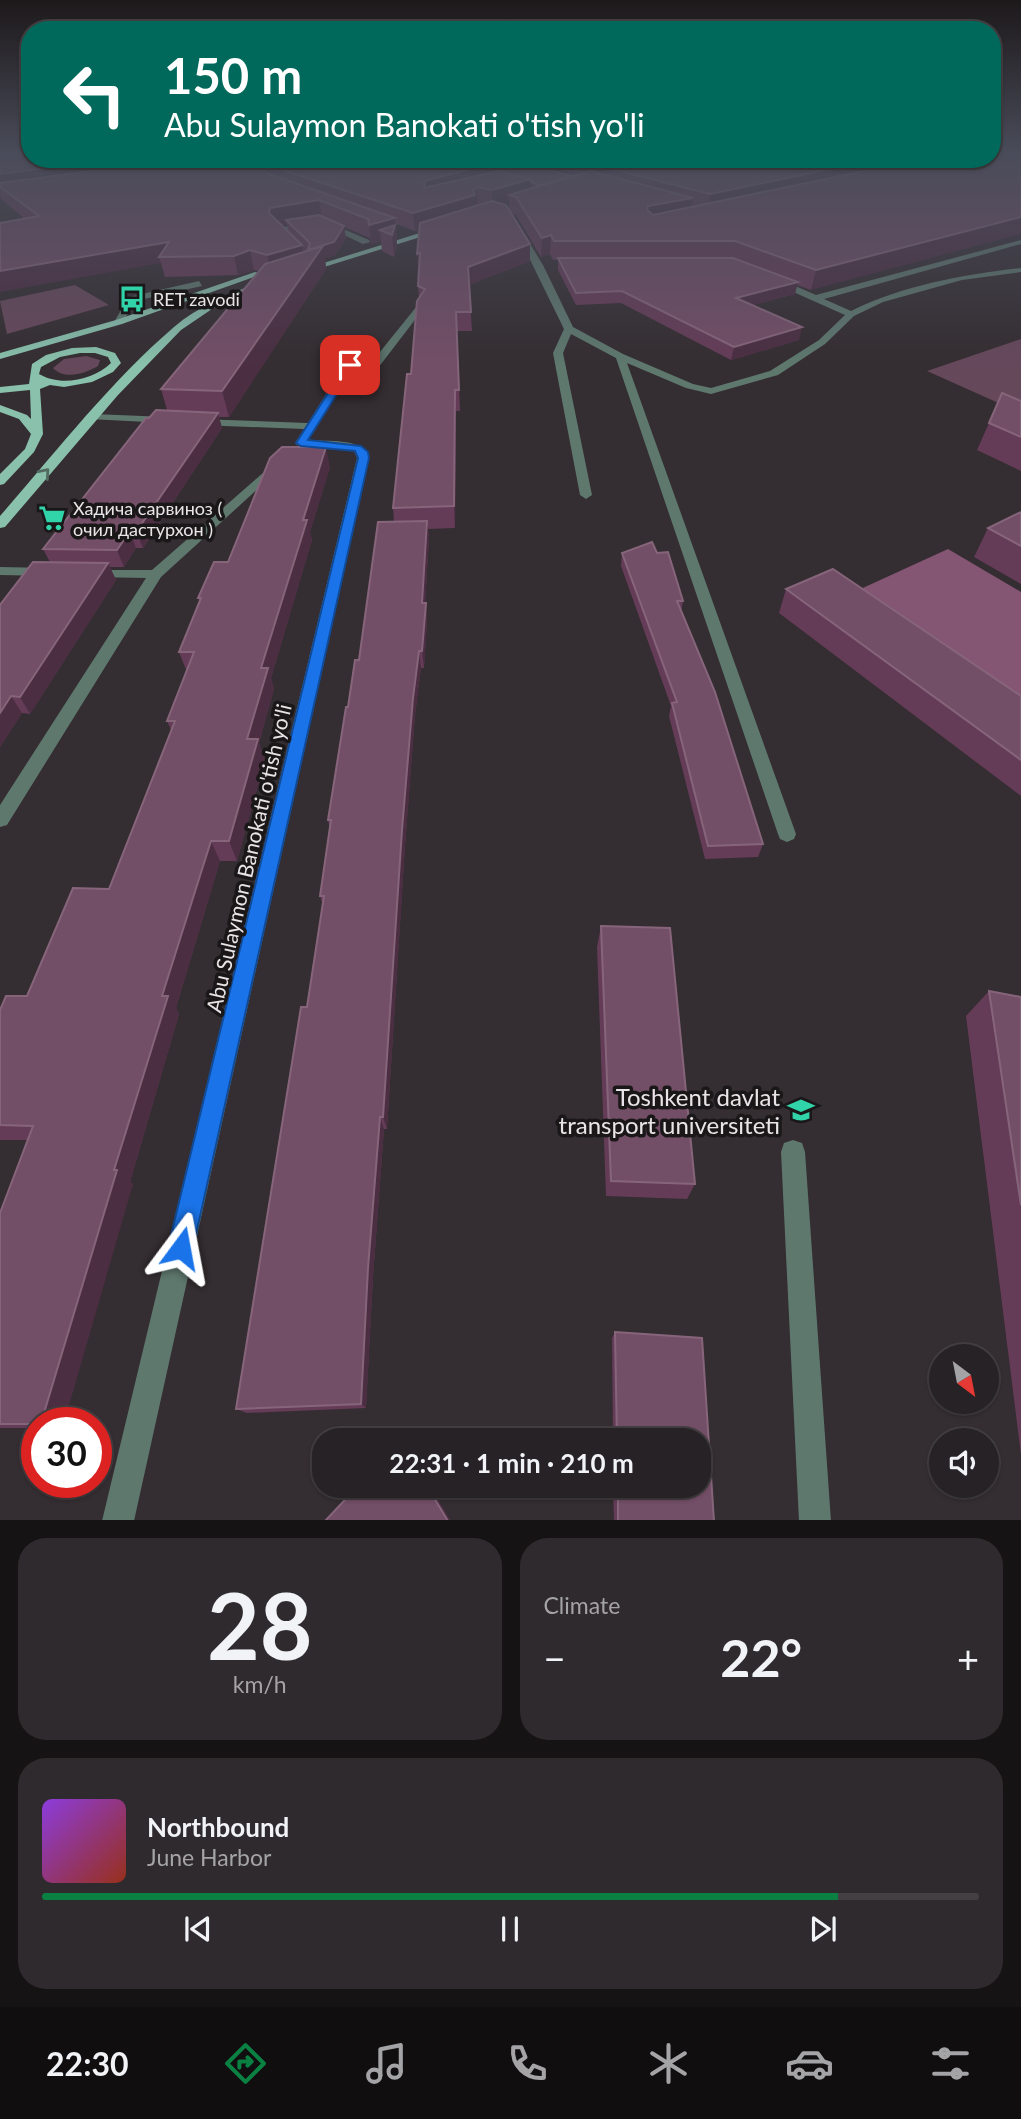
<!DOCTYPE html>
<html lang="en">
<head>
<meta charset="utf-8">
<style>
	:root { --surface:#272225; --page:#2f2a2d; --text:#f1f3f6; --muted:#a4a4a7; --line:#433f42; --accent:#0b8043 }
	body { margin:0; font-family:Lato,sans-serif; background:var(--page); color:var(--text); height:100vh; display:flex; flex-direction:column; font-size:26px; white-space:nowrap }
	* { box-sizing:border-box; margin:0 }
	p { font-size:23px; color:var(--muted) }
	.icon { flex:none; width:38px; height:38px; fill:none; stroke:currentColor; stroke-width:2; stroke-linecap:round; stroke-linejoin:round }
	.map { position:relative; height:1520px; overflow:hidden }
	.sheet { display:flex; flex-direction:column; gap:18px; padding:18px; background:#151314; flex:1 }
	.sheet>* { flex:none }
	.top-card { position:absolute; left:21px; top:21px; width:980px; height:147px; border-radius:28px; box-shadow:0 2px 5px #0004,0 0 0 2px var(--line); background:#00695c; color:#fff; overflow:hidden }
	.needle { width:46px; rotate:148deg }
	.tools { position:absolute; left:929px; top:1344px; display:grid; gap:14px }
	.tools a { display:grid; place-items:center; width:70px; height:70px; border-radius:50%; background:var(--surface); box-shadow:0 2px 5px #0004,0 0 0 2px var(--line); font-size:35px }
	.speed { position:absolute; left:21px; top:1407px; display:flex; gap:14px; font-size:35px; font-weight:700; text-align:center }
	.speed>* { display:grid; place-content:center; width:91px; height:91px; border-radius:50%; background:var(--surface); box-shadow:0 2px 5px #0004,0 0 0 2px var(--line); line-height:1 }
	.speed .limit { border:10px solid #d22; background:#fff; color:#111 }
	.pin { position:absolute; display:grid; place-items:center; width:60px; height:60px; color:#fff; margin:-30px; border-radius:14px; box-shadow:0 4px 10px #0006 }
	.me { position:absolute; width:77px; margin:-38px; rotate:13deg; stroke-linejoin:round; filter:drop-shadow(0 0 5px #0008) }
	.turn { display:flex; align-items:center; gap:24px; height:147px; padding:0 28px; font-size:32px }
	.turn .icon { width:91px; height:91px; stroke-width:2.5 }
	.turn b { display:block; font-size:49px; line-height:60px }
	.big { font-size:52px; font-weight:700; line-height:1.1 }
	.sheet .card { flex:1; display:flex; flex-direction:column; justify-content:center; gap:10px; min-width:0; padding:0 24px; border-radius:28px; background:var(--page) }
	.sheet .dial { align-items:center; gap:0 }
	.dial b { font-size:91px; line-height:1 }
	.song { display:flex; align-items:center; gap:21px }
	.cover { width:84px; height:84px; border-radius:10px; background:linear-gradient(135deg,hsl(270 70% 55%),hsl(10 70% 35%)) }
	.played { height:7px; border-radius:4px; background:linear-gradient(90deg,var(--accent) 85%,var(--line) 85%) }
	.keys { display:flex; justify-content:space-around; direction:ltr }
	.heat { display:flex; justify-content:space-between; align-items:center; font-size:38px; direction:ltr }
	.sheet .tiles { flex:1; display:grid; gap:18px; grid-template-columns:1fr 1fr }
	.card:last-child { grid-column:span 2 }
	.trip { position:absolute; left:312px; top:1428px; width:399px; height:70px; border-radius:28px; background:var(--surface); box-shadow:0 2px 5px #0004,0 0 0 2px var(--line); font-weight:700; line-height:70px; text-align:center }
	.tabs { display:flex; height:112px; justify-content:space-around; align-items:center; background:#100e0f; color:var(--muted) }
	.tabs .icon { width:49px; height:49px }
	.tabs .current { color:var(--accent) }
	.tabs b { font-size:32px; color:var(--text) }
	.map>svg:first-child { display:block }
</style>
</head>
<body>
<div class="map">
<svg width="1021" height="1521" viewBox="0 0 1021 1521">
	<rect width="100%" height="100%" fill="#342d31"/>
	<!-- green -->
	<g fill="#66485b">
		<path d="M75,285L109,305L7,334L0,301Z"/>
		<path d="M1021,339V413L927,371Z"/>
		<path d="M86,356L100,360L98,366C85,374 64,380 53,368L64,359Z"/>
	</g>
	<!-- water -->
	<path fill="#855574" d="M948,549L1021,592V704L854,592Z"/>
	<g fill="none" stroke-linecap="round" stroke-linejoin="round">
		<!-- minor -->
		<g fill="#5e786e" fill-rule="evenodd">
			<path d="M480,159H489L505,167L502,182L508,184V186L496,184L500,169Z"/>
			<path d="M322,220L369,240L370,242L363,244L321,224L283,230L291,241L287,243L274,229Z"/>
			<path d="M515,229H521L543,265L573,327L623,354L693,384L711,388L770,371L819,340L845,315L771,282V278H777L816,295L1021,240V244L824,299L851,311C904,285 963,275 1021,268V272L962,280L883,302L854,316L825,344L778,375L711,394L686,388L627,363L796,834L794,839L787,842L780,839L778,834L616,358L571,334L563,353L592,495L586,499L580,495L553,353L564,329Z"/>
			<path d="M199,281L202,286L135,301L122,324L114,322L129,297Z"/>
			<path d="M417,306L424,308L378,368L353,367L308,440C325,442 365,437 369,458L134,1521H102L357,458L354,451L297,445L295,443L304,429L198,425L192,422L198,419L308,423L346,362L371,363Z"/>
			<path d="M93,414L167,417L173,420L167,423L89,419V415Z"/>
			<path d="M279,459L285,463L283,466L161,577L7,825L0,827V805L146,578L91,577L86,576V570H152Z"/>
			<path d="M0,567L49,568L56,572L49,576L0,575Z"/>
			<path d="M793,1140L802,1143L805,1152L831,1521H799L781,1152L784,1143Z"/>
		</g>
		<!-- major -->
		<g fill="#89c1ac" fill-rule="evenodd">
			<path d="M436,228L443,230L308,272L301,270Z"/>
			<path d="M255,272L262,274L122,324L0,359V353L116,320Z"/>
			<path d="M259,282L266,284L212,309L181,330L118,395L5,527L0,528V516C56,452 110,382 174,327C198,306 230,295 259,282Z"/>
			<path d="M72,348L96,347L115,353L121,363L113,372L92,382L64,387L50,385L40,389L43,434L34,452L4,484L0,485V474L25,449L31,434L19,419L0,412V405L27,415L31,419L30,390L0,393V387L29,384L32,364L46,355ZM80,353H95L108,357L111,363C93,380 61,387 39,374L41,367L60,357Z"/>
		</g>
	</g>
	<!-- wall -->
	<g fill="#653c58" fill-rule="evenodd">
		<path d="M0,154L30,159H497L496,171L505,173L507,165L502,163V159H510L572,176L576,175L520,159H992L811,290L797,285L795,294L753,305L799,340L731,360L621,303L576,305L558,270V260H553L550,254L541,257L516,215L511,213L530,261L469,285L472,331H457L460,411H456L455,528L428,529L429,538L425,603H426L427,620L424,668H421L415,715L405,846L387,1129H384L373,1277L366,1408L247,1413L236,1409L307,1007L323,906L320,896L330,829L328,820L348,707L359,660L394,522L393,508L411,374L419,298L418,286L419,230L415,231L396,224L397,247L394,257L382,251L381,241L371,244L370,238L344,227L346,239L335,255L325,258L326,269L229,417H219L222,428L143,548H136L124,567H110L116,580L30,714L22,713L0,747V605L50,562L43,549L149,418L167,410L161,389L259,271L254,270L238,275L165,277L161,263L25,219L2,200L0,194ZM509,202V210L503,204ZM287,224L288,231L282,225Z"/>
		<path d="M1021,401V471L977,450L989,423Z"/>
		<path d="M330,467L310,532L312,540L271,678L274,689L259,743L265,760L237,861H220L176,1008L179,1014L130,1182L133,1184L37,1423V1428H0V1213L28,1140H0V1010L27,996L109,889L171,730L167,721L187,672L179,652L200,602L198,598L228,562Z"/>
		<path d="M1021,512V584L974,557L988,528Z"/>
		<path d="M622,553H657L683,601L681,612L763,844L758,857L705,859L669,716L671,706L621,566Z"/>
		<path d="M786,589L1021,696V796L779,613Z"/>
		<path d="M601,926L695,1184L687,1199L606,1196L597,947Z"/>
		<path d="M989,991L1021,997V1455L966,1016Z"/>
		<path d="M615,1332L702,1338L714,1521H614L613,1486H698V1440H613L612,1338Z"/>
	</g>
	<!-- shaded-wall -->
	<g fill="#4b2e42">
		<path d="M114,159H206L0,187V174Z"/>
		<path d="M494,159H497V170L493,180L424,188L425,181Z"/>
		<path d="M600,159H653L604,167V174L582,181L583,164Z"/>
		<path d="M879,159H947L707,211L710,194Z"/>
		<path d="M268,165L271,182L268,186L265,169Z"/>
		<path d="M531,179V196L509,195V202L492,208V190Z"/>
		<path d="M477,187V205L476,206V213L415,231L413,213L473,191Z"/>
		<path d="M693,198L691,216L646,224L647,210L648,206Z"/>
		<path d="M319,200L322,217L286,220L287,224L274,226L269,213L270,208Z"/>
		<path d="M1021,217V234L811,290L816,270Z"/>
		<path d="M395,218L397,247L394,257L392,235L380,230L381,241L371,244L369,225Z"/>
		<path d="M344,226L346,239L335,255L325,258L326,269L229,417L222,391L310,263L308,250Z"/>
		<path d="M551,235L550,254L541,257L542,238Z"/>
		<path d="M169,242L159,257L161,263L0,292V271Z"/>
		<path d="M530,244V261L469,285L468,267Z"/>
		<path d="M302,245L305,264L271,274L267,255Z"/>
		<path d="M250,250L254,270L238,275L234,256Z"/>
		<path d="M420,253L421,270L418,271L417,254Z"/>
		<path d="M798,282L795,294L734,310L736,298Z"/>
		<path d="M802,327L799,340L731,360L734,347Z"/>
		<path d="M455,390L456,411L455,528L454,506Z"/>
		<path d="M218,413L222,428L143,548L136,532Z"/>
		<path d="M326,447L330,467L310,532L312,540L271,678L274,689L259,743L265,760L237,861L229,841L261,668L303,520Z"/>
		<path d="M427,521L429,538L424,620L422,603Z"/>
		<path d="M130,531L136,548L124,567L117,550Z"/>
		<path d="M108,563L116,580L30,714L20,697Z"/>
		<path d="M426,603L427,620L424,668L422,651Z"/>
		<path d="M419,651L421,668L415,715L405,846L387,1129L383,1117L402,830L413,698Z"/>
		<path d="M11,696L22,713L0,747V713Z"/>
		<path d="M211,841L220,861L176,1008L179,1014L130,1182L133,1184L64,1423H41L114,1170L162,996Z"/>
		<path d="M380,1117L384,1129L373,1277L366,1408L361,1404L368,1268Z"/>
		<path d="M427,1486H430L451,1521H448Z"/>
	</g>
	<!-- building -->
	<g fill="#734e67" stroke="#86657b" stroke-width="2">
		<path d="M0,154H30V159H114L0,174Z"/>
		<path d="M992,154H1021V217L816,270L735,241H554L551,235L542,238L516,197L509,195L591,171L693,198L648,206L647,210L653,215L922,159H992Z"/>
		<path d="M167,159H494L493,163L425,181L424,188L498,171L531,179L492,190L477,187L473,191L475,195L413,213L268,165L265,169L266,173L395,218L369,225L368,219L319,200L270,208L269,213L302,245L267,255L250,250L234,256L159,257L169,242L0,271V223L39,216L0,187V183L139,165Z"/>
		<path d="M506,159H510L572,176L537,186V184L531,182V179L505,173L507,160Z"/>
		<path d="M578,159H600L583,164L582,160Z"/>
		<path d="M630,159H879L710,194L604,167Z"/>
		<path d="M492,201L506,205L530,244L468,267L471,312H456L459,390H455L454,506L393,508L407,374H411L417,301L425,289L418,286L420,253L417,254L420,223Z"/>
		<path d="M319,215L344,226L334,242L308,250L310,243L286,220Z"/>
		<path d="M395,225L392,235L380,230Z"/>
		<path d="M323,246L222,391L161,389L265,264Z"/>
		<path d="M558,258H733L798,282L736,298L802,327L734,347L622,291L576,293Z"/>
		<path d="M1002,393L1021,401V437L989,423Z"/>
		<path d="M156,410L218,413L136,532L130,531L117,550L43,549L146,418H149Z"/>
		<path d="M282,447H326L303,520H307L261,668H268L247,739H258L229,841H211L162,996H168L114,1170H117L41,1423H37V1424H0V1213L33,1126L0,1125V1010L6,996H27L73,888L109,889L175,721H167L194,652H179L201,598H198L214,562H228L270,458Z"/>
		<path d="M1021,512V546L988,528Z"/>
		<path d="M427,521L422,603H426L422,651H419L413,698L402,830L383,1117H380L368,1268L361,1404L236,1409L301,1007H307L324,896H320L331,820H328L346,707H348L355,660H359L378,522Z"/>
		<path d="M652,542L657,553L668,552L683,601H677L715,692L763,844L708,846L672,703L677,702L622,553Z"/>
		<path d="M33,562L108,563L20,697L11,696L0,713V605Z"/>
		<path d="M833,569L1021,696V760L786,589Z"/>
		<path d="M601,926L670,928L695,1184L611,1181Z"/>
		<path d="M989,991L1021,997V1205Z"/>
		<path d="M615,1332L702,1338L714,1521H618V1486H698V1440H617Z"/>
		<path d="M358,1486H427L448,1521H325Z"/>
	</g>
	<!-- one-way arrows -->
	<defs><path id="oneway-chevron" d="M-2-3.5L2.5 0L-2 3.5" fill="none" stroke-width="1.6" stroke-linecap="round" stroke-linejoin="round" transform="scale(1.75)"/></defs>
	<use stroke="#526c62" href="#oneway-chevron" transform="translate(45 473) rotate(-49)"/>
	<!-- sky -->
	<linearGradient id="sky" x2="0" y2="1"><stop stop-color="#1d191b"/><stop offset="0.42" stop-color="#4a4c5a"/><stop offset="1" stop-color="#4a4c5a" stop-opacity="0"/></linearGradient>
	<rect width="1021" height="366" fill="url(#sky)"/>
	<!-- route -->
	<path fill="#1a73e8" stroke="#114b97" stroke-width="2" d="M350,362L355,365L308,440L361,446L368,452L369,458L193,1248L189,1257L181,1260L172,1257L168,1248L358,458L355,451L301,446L296,443L346,365Z"/>
	<!-- icons -->
	<defs>
		<g id="bus-bare" transform="scale(2.1)"><path d="M-5-6H5V4H4V6H2V4H-2V6H-4V4H-5ZM-3.5-4V0h7V-4ZM-3.5 1.2v1.5H-2V1.2ZM2 1.2v1.5H3.5V1.2Z" fill="#31d4a9" stroke="#1a1718" stroke-width="2.5" paint-order="stroke"/></g>
		<g id="supermarket-bare" transform="scale(2.1)"><path d="M-6-5.5h2.5l.6 2H6L4.5 2H-2.5L-4.4-4H-6ZM-1.5 3.2a1.3 1.3 0 1 0 .1 0ZM3 3.2a1.3 1.3 0 1 0 .1 0Z" fill="#31d4a9" stroke="#1a1718" stroke-width="2.5" paint-order="stroke"/></g>
		<g id="university-bare" transform="scale(2.1)"><path d="M0-5L7-2L0 1L-7-2ZM-4 1L0 2.5L4 1V4Q0 6-4 4Z" fill="#31d4a9" stroke="#1a1718" stroke-width="2.5" paint-order="stroke"/></g>
	</defs>
	<g fill-rule="evenodd">
		<use href="#bus-bare" x="132" y="299"/>
		<use href="#supermarket-bare" x="52" y="518"/>
		<use href="#university-bare" x="801" y="1110"/>
	</g>
	<g text-anchor="middle" dominant-baseline="central" stroke-width="7" stroke-linejoin="round" paint-order="stroke">
		<!-- far-poi labels -->
		<g font-size="18" fill="#e9e4e7" stroke="#1a1718" text-anchor="start">
			<text x="153" y="299">RET zavodi</text>
			<text x="73" y="508">Хадича сарвиноз (<tspan x="73" dy="21">очил дастурхон )</tspan></text>
		</g>
		<!-- street labels -->
		<g font-size="21" fill="#e9e4e7" stroke="#1a1718">
			<text transform="translate(248 858) rotate(-77)">Abu Sulaymon Banokati o'tish yo'li</text>
		</g>
		<!-- near-poi labels -->
		<g font-size="24" fill="#e9e4e7" stroke="#1a1718" text-anchor="end">
			<text x="780" y="1096">Toshkent davlat<tspan x="780" dy="28">transport universiteti</tspan></text>
		</g>
	</g>
</svg>
<div class="tools">
<a><svg class="needle" viewBox="-14 -14 28 28"><path d="M0-13l5 13h-10z" fill="#e53935"/><path d="M0 13l5-13h-10z" fill="#a4a4a7"/></svg></a>
<a><svg class="icon" aria-label="sound" viewBox="0 0 24 24"><path d="M4 9h4l5-4v14l-5-4H4zM17 9q2 3 0 6"/></svg></a>
</div>
<div class="speed"><div class="limit">30</div></div>
<div class="pin" style="left:350px;top:365px;background:#d93025"><svg class="icon" aria-label="arrive" viewBox="0 0 24 24"><path d="M6 21V4h12l-3 4 3 4H6"/></svg></div>
<svg class="me" style="left:181px;top:1248px" viewBox="-20 -20 40 40"><path d="M0-17L14 15 0 8-14 15z" fill="#1a73e8" stroke="#fff" stroke-width="4"/></svg>
<div class="trip">22:31 · 1 min · 210 m</div>
<div class="top-card">
<div class="turn"><svg class="icon" aria-label="left" viewBox="0 0 24 24"><path d="M17 20v-9H6M10 6l-5 5 5 5"/></svg><div><b>150 m</b>Abu Sulaymon Banokati o'tish yo'li</div></div>
</div>
</div>
<section class="sheet">
<div class="tiles">
<div class="card dial"><b>28</b><p>km/h</p></div>
<div class="card"><p>Climate</p>
<div class="heat"><a>−</a><b class="big">22°</b><a>+</a></div>
</div>
<div class="card">
<div class="song"><i class="cover"></i><div><b>Northbound</b><p>June Harbor</p></div></div>
<div class="played"></div>
<div class="keys"><svg class="icon" aria-label="previous" viewBox="0 0 24 24"><path d="M18 5L8 12l10 7zM5 5v14"/></svg><svg class="icon" aria-label="pause" viewBox="0 0 24 24"><path d="M8 5v14M16 5v14"/></svg><svg class="icon" aria-label="next" viewBox="0 0 24 24"><path d="M6 5l10 7-10 7zM19 5v14"/></svg></div>
</div>
</div>
</section>
<nav class="tabs">
<b>22:30</b>
<svg class="icon current" aria-label="directions" viewBox="0 0 24 24"><path d="M12 3l9 9-9 9-9-9zM9 14v-3h6M13 9l2 2-2 2"/></svg>
<svg class="icon" aria-label="music" viewBox="0 0 24 24"><path d="M9 18V5l10-2v13"/><circle cx="6" cy="18" r="3"/><circle cx="16" cy="16" r="3"/></svg>
<svg class="icon" aria-label="phone" viewBox="0 0 24 24"><path d="M5 4h4l2 5-3 2q2 4 5 5l2-3 5 2v4C11 20 4 13 5 4z"/></svg>
<svg class="icon" aria-label="climate" viewBox="0 0 24 24"><path d="M12 3v18M4 7l16 10M4 17L20 7"/></svg>
<svg class="icon" aria-label="car" viewBox="0 0 24 24"><path d="M5 17H2v-5l4-1 3-4h7l3 4 3 1v5h-3M9 17h6M6 11h13"/><circle cx="7" cy="17" r="2"/><circle cx="17" cy="17" r="2"/></svg>
<svg class="icon" aria-label="filters" viewBox="0 0 24 24"><path d="M4 7h16M4 17h16"/><circle cx="9" cy="7" r="2"/><circle cx="15" cy="17" r="2"/></svg>
</nav>
</body>
</html>
